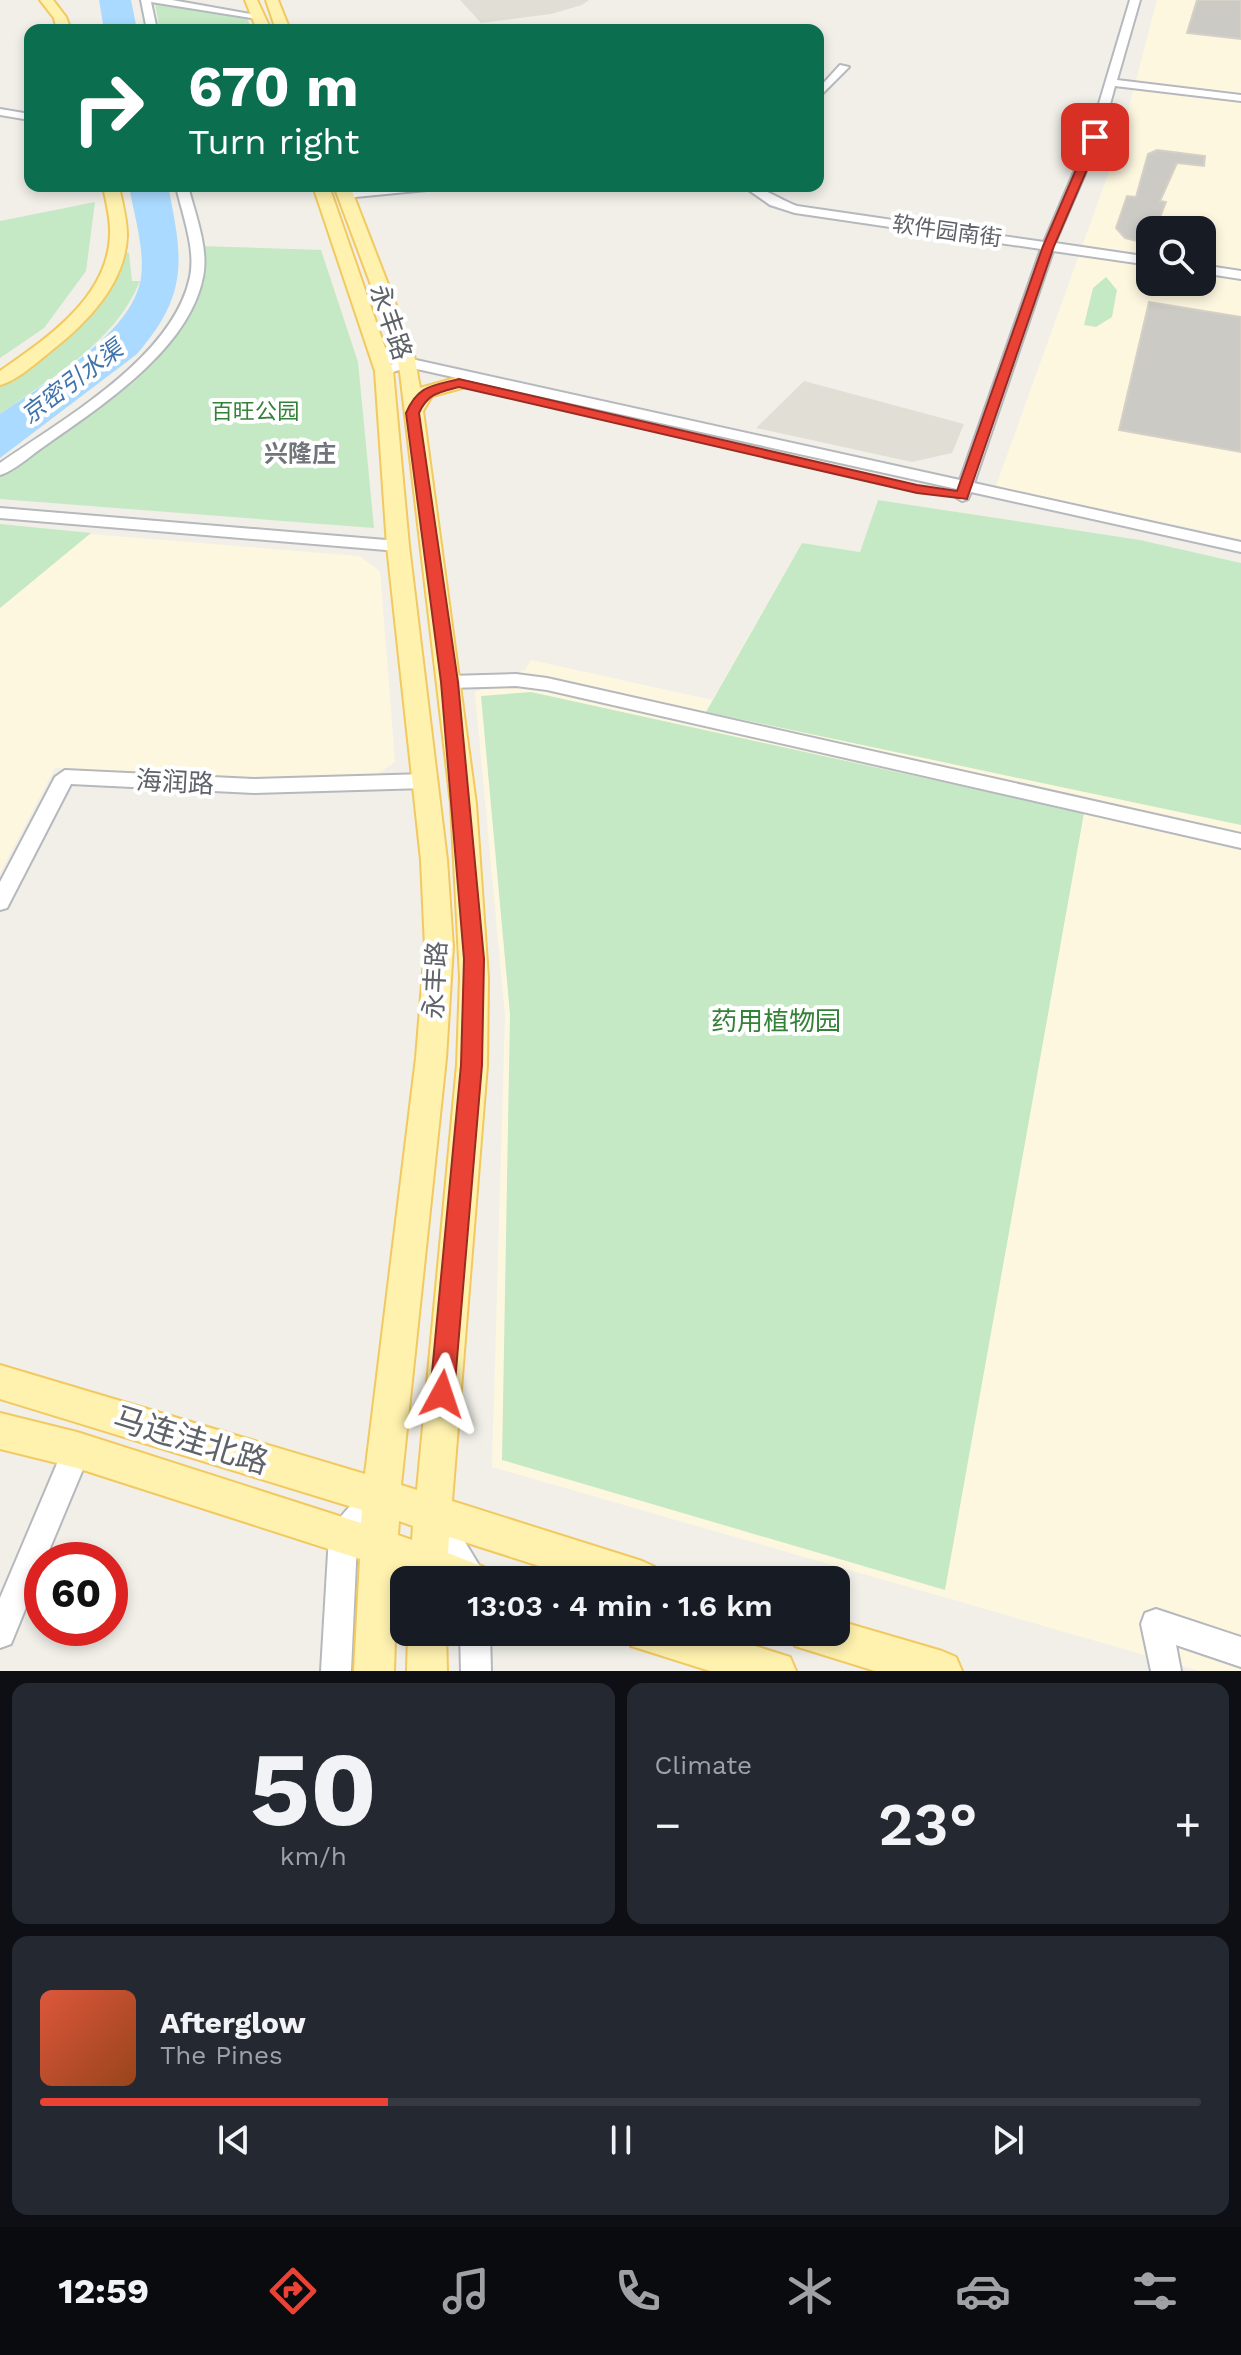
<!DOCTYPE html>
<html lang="en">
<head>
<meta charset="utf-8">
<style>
	:root { --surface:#171b24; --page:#242831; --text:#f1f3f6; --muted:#9ea1a6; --line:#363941; --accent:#ea4335 }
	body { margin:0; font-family:"Work Sans","Noto Sans SC",sans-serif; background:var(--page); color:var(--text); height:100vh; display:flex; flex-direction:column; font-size:30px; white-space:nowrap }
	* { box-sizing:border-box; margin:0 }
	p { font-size:26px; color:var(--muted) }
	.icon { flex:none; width:44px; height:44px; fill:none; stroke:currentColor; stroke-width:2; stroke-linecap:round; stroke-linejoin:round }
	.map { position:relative; height:1671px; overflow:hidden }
	.panel { display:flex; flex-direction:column; gap:12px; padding:12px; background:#0d0f14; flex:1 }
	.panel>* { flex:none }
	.guide { position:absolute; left:24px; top:24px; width:800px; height:168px; border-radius:16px; box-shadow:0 4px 12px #0003; background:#0b6e4f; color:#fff; overflow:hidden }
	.fabs { position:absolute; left:1136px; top:216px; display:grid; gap:16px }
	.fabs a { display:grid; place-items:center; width:80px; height:80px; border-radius:16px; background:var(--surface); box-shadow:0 4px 12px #0003; font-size:40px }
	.speed { position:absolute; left:24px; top:1542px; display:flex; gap:16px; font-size:40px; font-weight:700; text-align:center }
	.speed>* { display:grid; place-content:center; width:104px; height:104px; border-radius:50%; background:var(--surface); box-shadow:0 4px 12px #0003; line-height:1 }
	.speed .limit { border:12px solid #d22; background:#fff; color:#111 }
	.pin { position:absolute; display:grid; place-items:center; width:68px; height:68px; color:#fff; margin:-34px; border-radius:16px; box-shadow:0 4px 12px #0006 }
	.me { position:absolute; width:88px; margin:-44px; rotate:5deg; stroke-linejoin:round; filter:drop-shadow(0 0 6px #0008) }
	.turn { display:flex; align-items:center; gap:28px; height:168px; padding:0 32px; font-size:36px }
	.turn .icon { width:104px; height:104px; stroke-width:2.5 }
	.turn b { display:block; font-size:56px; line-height:68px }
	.big { font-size:60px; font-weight:600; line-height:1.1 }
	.panel .widget { flex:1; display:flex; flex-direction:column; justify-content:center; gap:12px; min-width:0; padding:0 28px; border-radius:16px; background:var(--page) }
	.panel .dial { align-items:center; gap:0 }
	.dial b { font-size:104px; line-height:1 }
	.song { display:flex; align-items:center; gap:24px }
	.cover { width:96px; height:96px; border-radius:12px; background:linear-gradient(135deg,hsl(10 70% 55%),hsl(20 70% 35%)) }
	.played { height:8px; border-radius:4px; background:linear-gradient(90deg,var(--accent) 30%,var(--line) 30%) }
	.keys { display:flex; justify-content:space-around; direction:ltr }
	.heat { display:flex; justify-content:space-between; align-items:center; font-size:44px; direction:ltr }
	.panel .tiles { flex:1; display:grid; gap:12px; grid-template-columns:1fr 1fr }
	.widget:last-child { grid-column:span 2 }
	.trip { position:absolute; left:390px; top:1566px; width:460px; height:80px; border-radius:16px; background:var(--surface); box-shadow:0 4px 12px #0003; font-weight:600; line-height:80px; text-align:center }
	.tabs { display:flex; height:128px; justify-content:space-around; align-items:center; background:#090b0e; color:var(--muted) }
	.tabs .icon { width:56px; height:56px }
	.tabs .current { color:var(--accent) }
	.tabs b { font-size:36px; color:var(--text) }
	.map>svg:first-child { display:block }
</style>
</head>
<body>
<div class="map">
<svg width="1241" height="1671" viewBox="0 0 1241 1671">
	<rect width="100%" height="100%" fill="#f1efe8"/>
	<!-- commercial -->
	<g fill="#fef7e0" fill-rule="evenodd">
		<path d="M1157,0H1241V539L996,486L1120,141ZM1150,230H1202V282H1150Z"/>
		<path d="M878,500L1140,540L1241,563V1671H1200L492,1467L505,1016L475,692L525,670L531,660L712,700L802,543L860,552Z"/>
		<path d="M89,534L359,556L380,571L395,762L372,778L238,777L55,768L0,873V608Z"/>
	</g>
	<!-- education -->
	<g fill="#e1ded6">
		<path d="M460,0H589L582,5L551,14L481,23Z"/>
		<path d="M804,381L964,424L952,453L912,462L756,428Z"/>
	</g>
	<!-- green -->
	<g fill="#c5e8c5">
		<path d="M155,4L247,18L252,30H160Z"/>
		<path d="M95,202L86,271L44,328L0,358V221Z"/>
		<path d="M199,246L321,250L358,362L374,528L0,499V476L155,362L183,326L203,283Z"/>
		<path d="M125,252L129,253L132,281H140C114,344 53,376 0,414V387C52,352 107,316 125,252Z"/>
		<path d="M1106,277L1117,290L1112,317L1096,327L1084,325L1093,288Z"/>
		<path d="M878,500L1140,540L1241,563V825L706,712L802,543L860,552Z"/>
		<path d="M0,524L91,533L0,608Z"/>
		<path d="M531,692L1084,813L945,1590L502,1460L510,1014L481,696Z"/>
	</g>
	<!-- water -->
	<g fill="#aadaff">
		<path d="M99,0H131L137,30H104Z"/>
		<path d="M129,186H168C183,259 189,294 137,354L0,458V414C43,384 132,335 141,278C145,249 134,215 129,186Z"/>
	</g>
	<!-- building -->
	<g fill="#cccac5" stroke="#d6d1c6" stroke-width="2">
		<path d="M1197,0H1241V39L1187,33Z"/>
		<path d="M1157,150L1205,156L1204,166L1177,163L1160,201L1166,202L1155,230H1150V244L1125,238L1116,228L1127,196L1136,197L1148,154Z"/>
		<path d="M1149,302L1241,317V452L1119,430Z"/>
	</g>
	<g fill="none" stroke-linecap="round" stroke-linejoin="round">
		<!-- minor casing -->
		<g stroke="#b5b8bc" stroke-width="4">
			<g id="minor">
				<path d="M141,0H172L262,16L257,19L151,2L157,30H147Z"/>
				<path d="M1130,0H1140L1117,80L1241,95V101L1115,86L1101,137L1055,243L1150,257V265L1053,251L974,483L1241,542V552L971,492L968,499L962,501L954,496L957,489L408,367L384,375L377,371L407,358L960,480L1041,249L795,213L770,205L743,186C763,186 778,199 797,206L1044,242L1089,137Z"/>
				<path d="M840,65L849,67L818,98V89Z"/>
				<path d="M0,109L30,114V120L0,115Z"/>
				<path d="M176,186H188C195,214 209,248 203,277C189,349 103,405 46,445C32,454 16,470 0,475V463C63,419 173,358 190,277C196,248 182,214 176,186Z"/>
				<path d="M390,186H433L427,190L345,198L339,194L345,190Z"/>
				<path d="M1202,265L1241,271V279L1202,273Z"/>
				<path d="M0,508L398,541L406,546L398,551L0,518Z"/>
				<path d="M516,674L547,678L1241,834V848L547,690L516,686L449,688L440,682L449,676Z"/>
				<path d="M65,770L254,779L426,774L436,781L426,788L254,793L71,784L7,908L0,910V882L55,777Z"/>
				<path d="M77,1436L87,1440L91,1450L45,1560H42V1568L11,1644L0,1648V1598L67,1440Z"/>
				<path d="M381,1483L391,1487L395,1497L391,1507L357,1542L351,1671H321L329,1536C337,1517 362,1491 381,1483Z"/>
				<path d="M435,1505L445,1509L488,1580H456L421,1519L425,1509Z"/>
				<path d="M1156,1609L1241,1637V1667L1176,1645L1181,1671H1151L1141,1624L1145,1613Z"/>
				<path d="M460,1632H490L491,1671H461Z"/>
			</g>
		</g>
		<!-- major casing -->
		<g stroke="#f2c960" stroke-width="4">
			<g id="major">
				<path d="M40,0H53L66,17L71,30H57L54,18Z"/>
				<path d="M245,0H257L271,30H257Z"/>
				<path d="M266,0H278L290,30H276Z"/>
				<path d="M103,186H119C122,202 127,218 127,235C126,283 87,323 51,351C37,362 18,380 0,385V371C46,339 108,298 110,235C111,219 106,202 103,186Z"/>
				<path d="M313,186H329L393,371L409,546L447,860L453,947L446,1058L401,1485L417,1490L457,1065L460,978L451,804L400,372L395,349L334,186H350L413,349L420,388L459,377L468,383L466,387L432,396L423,411L476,804L488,978L487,1065L452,1501L642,1561L655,1567L661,1580H583L449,1537L448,1553L484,1567L490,1580H408V1576L397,1572L394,1671H354L360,1559L77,1468L0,1449V1413L77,1432L361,1523L362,1510L0,1399V1365L365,1474L416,1058L425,947L421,860L387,546L375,371ZM399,1521L413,1526L412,1540L398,1535Z"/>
				<path d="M836,1620L942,1651L956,1657L962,1671H875L795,1646L790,1632H836Z"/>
				<path d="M408,1632H446L447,1671H407Z"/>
				<path d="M626,1632H711L790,1657L796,1671H710L631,1646Z"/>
			</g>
		</g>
		<!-- minor -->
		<use href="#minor" fill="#fff" fill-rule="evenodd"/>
		<!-- major -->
		<use href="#major" fill="#fff2af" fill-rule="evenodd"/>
	</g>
	<!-- route -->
	<path fill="#ea4335" stroke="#982c22" stroke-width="2" d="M1095,134L1101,137L1054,246L967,499L917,493L459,387C440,392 428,393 419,413L458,682L484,959L482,1065L454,1394L451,1402L442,1406L434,1402L430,1394L461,1065L464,959L441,682L406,413C418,385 432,386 459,379L917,485L957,491L1043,246L1090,137Z"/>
	<g text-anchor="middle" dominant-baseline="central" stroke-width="8" stroke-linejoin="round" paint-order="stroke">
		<!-- far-street labels -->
		<g font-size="22" fill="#5f6368" stroke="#fff">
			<text transform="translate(947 231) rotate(8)">软件园南街</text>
		</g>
		<!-- far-park labels -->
		<g font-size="22" fill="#348238" stroke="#fff">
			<text x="255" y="411">百旺公园</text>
		</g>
		<!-- far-water labels -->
		<g font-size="24" font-style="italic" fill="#4174aa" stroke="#fff">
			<text transform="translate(72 382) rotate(-37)">京密引水渠</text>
		</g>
		<!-- far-neighbourhood labels -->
		<g font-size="24" font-weight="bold" fill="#70757a" stroke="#fff">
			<text x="300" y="454">兴隆庄</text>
		</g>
		<!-- street labels -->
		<g font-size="26" fill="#5f6368" stroke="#fff">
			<text transform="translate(391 322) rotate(71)">永丰路</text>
			<text transform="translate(175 782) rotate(3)">海润路</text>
			<text transform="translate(435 980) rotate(-87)">永丰路</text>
		</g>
		<!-- park labels -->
		<g font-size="26" fill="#348238" stroke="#fff">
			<text x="776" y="1021">药用植物园</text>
		</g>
		<!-- near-street labels -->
		<g font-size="32" fill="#5f6368" stroke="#fff">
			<text transform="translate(191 1440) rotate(17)">马连洼北路</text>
		</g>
	</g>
</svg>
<div class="fabs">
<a><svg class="icon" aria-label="search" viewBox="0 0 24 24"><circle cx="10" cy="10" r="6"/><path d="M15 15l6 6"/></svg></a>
</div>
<div class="speed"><div class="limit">60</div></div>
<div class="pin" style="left:1095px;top:137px;background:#d93025"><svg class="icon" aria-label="arrive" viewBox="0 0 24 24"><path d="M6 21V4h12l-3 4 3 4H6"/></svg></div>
<svg class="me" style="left:442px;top:1394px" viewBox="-20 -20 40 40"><path d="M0-17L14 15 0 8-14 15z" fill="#ea4335" stroke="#fff" stroke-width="4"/></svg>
<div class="trip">13:03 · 4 min · 1.6 km</div>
<div class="guide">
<div class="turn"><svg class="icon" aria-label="right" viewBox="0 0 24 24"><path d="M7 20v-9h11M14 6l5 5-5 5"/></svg><div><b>670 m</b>Turn right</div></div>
</div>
</div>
<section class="panel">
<div class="tiles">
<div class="widget dial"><b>50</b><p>km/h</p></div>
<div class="widget"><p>Climate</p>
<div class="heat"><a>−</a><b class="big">23°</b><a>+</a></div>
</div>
<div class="widget">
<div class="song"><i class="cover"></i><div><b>Afterglow</b><p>The Pines</p></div></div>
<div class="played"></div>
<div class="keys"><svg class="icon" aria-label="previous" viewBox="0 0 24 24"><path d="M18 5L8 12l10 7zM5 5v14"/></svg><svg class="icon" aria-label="pause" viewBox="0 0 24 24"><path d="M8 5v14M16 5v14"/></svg><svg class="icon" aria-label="next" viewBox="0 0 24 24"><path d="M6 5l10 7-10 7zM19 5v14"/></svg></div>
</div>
</div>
</section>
<nav class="tabs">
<b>12:59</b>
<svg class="icon current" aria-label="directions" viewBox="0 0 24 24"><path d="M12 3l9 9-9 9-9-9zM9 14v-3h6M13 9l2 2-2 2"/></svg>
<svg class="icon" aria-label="music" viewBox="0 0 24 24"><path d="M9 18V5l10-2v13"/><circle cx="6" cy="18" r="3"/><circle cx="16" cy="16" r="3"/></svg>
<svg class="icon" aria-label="phone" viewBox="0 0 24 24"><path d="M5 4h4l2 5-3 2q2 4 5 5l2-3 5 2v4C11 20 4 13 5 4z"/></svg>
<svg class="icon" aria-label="climate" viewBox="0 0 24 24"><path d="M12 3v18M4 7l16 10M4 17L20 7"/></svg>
<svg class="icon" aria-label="car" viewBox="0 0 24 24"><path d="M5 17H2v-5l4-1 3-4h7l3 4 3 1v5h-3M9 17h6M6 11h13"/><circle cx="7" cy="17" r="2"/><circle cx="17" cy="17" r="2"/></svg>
<svg class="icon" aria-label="filters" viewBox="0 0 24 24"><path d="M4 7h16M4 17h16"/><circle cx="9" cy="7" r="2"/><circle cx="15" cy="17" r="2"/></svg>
</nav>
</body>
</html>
